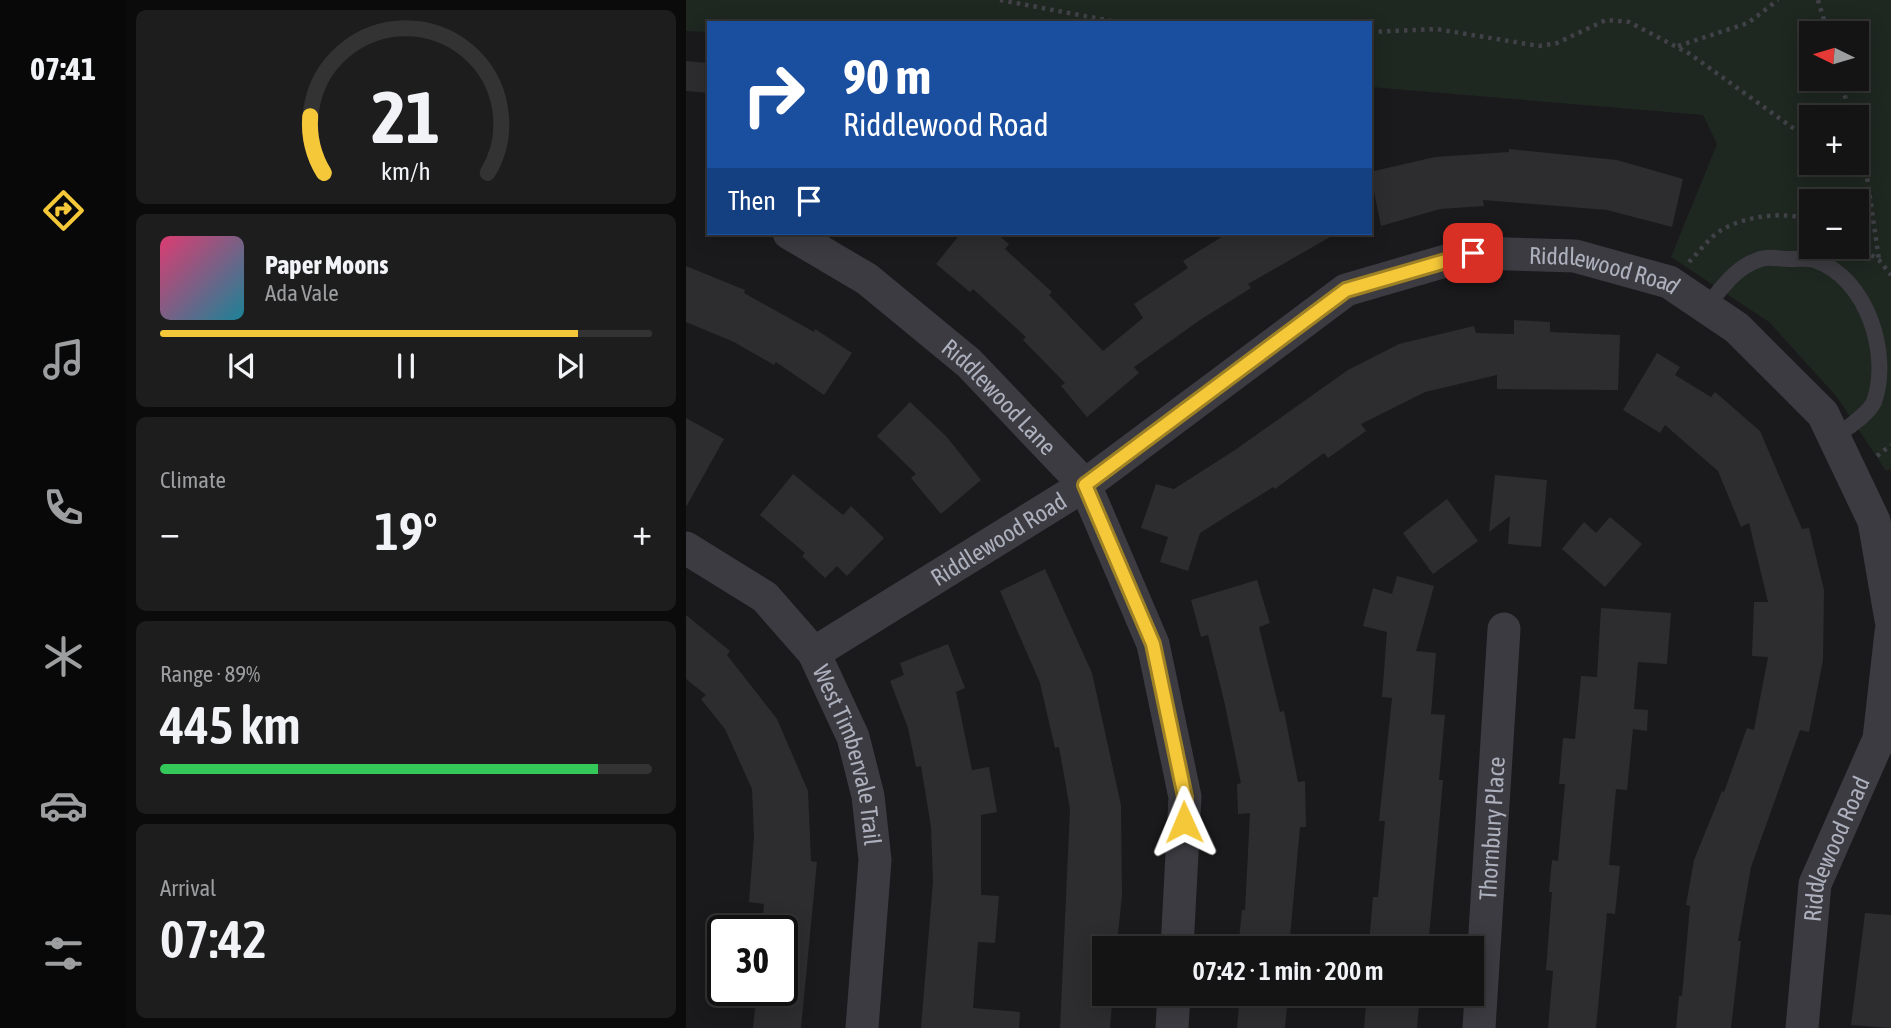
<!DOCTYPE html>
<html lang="en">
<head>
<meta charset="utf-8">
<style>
	:root { --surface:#141415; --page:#1d1d1e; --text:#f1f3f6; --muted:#9d9ea0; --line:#333334; --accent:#f4c839 }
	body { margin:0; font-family:"Asap Condensed",sans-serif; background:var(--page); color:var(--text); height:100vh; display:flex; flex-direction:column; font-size:26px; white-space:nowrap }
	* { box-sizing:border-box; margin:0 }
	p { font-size:23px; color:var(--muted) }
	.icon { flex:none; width:38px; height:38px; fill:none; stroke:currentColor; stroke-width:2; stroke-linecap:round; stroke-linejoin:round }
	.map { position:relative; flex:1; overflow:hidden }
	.details { display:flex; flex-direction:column; gap:10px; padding:10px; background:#0b0b0c; width:560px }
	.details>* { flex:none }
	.top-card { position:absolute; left:21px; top:21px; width:665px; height:214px; border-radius:0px; box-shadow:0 4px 18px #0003,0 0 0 2px var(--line); background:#1a4fa0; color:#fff; overflow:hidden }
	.needle { width:46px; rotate:275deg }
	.tools { position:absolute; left:1113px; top:21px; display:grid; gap:14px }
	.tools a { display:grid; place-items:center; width:70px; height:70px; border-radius:0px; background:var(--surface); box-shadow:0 4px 18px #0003,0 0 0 2px var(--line); font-size:35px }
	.speed { position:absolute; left:21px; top:915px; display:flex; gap:14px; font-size:35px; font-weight:700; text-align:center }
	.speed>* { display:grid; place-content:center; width:91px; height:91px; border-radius:50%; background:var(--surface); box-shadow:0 4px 18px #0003,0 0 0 2px var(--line); line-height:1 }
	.speed .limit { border:4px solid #111; border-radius:10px; background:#fff; color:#111 }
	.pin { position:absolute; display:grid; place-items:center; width:60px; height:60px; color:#fff; margin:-30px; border-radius:14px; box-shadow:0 4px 10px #0006 }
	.me { position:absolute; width:77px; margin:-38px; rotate:359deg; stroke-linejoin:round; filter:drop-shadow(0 0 5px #0008) }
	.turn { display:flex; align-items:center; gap:24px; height:147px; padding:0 21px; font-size:32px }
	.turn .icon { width:91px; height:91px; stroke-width:2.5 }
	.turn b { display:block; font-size:49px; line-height:60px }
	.then { display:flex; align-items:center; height:66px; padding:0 21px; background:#0003; gap:14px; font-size:26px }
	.big { font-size:52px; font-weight:600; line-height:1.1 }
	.details .widget { flex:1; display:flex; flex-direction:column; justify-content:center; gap:10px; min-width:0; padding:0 24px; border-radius:10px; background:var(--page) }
	.details .dial { align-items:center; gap:0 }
	.dial svg { height:182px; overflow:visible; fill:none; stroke:var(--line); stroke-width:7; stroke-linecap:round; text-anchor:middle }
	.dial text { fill:var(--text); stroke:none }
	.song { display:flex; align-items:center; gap:21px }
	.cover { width:84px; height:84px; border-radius:10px; background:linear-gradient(135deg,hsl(340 70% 55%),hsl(190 70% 35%)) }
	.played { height:7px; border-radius:4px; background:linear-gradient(90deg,var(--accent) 85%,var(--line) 85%) }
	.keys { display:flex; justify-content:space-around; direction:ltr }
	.heat { display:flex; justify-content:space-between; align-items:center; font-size:38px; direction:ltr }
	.charge { height:10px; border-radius:5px; background:linear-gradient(90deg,#34c759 89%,var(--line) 0) }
	.trip { position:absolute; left:406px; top:936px; width:392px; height:70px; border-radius:0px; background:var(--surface); box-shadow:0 4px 18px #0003,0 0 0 2px var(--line); font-weight:600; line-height:70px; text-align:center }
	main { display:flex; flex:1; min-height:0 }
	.tabs { display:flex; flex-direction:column; width:126px; justify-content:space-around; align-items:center; background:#080808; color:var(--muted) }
	.tabs .icon { width:49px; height:49px }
	.tabs .active { color:var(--accent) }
	.tabs b { font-size:32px; color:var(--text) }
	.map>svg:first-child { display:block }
</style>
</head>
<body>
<main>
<nav class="tabs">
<b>07:41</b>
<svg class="icon active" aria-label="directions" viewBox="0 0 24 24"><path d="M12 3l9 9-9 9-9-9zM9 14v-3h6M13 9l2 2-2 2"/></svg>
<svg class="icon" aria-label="music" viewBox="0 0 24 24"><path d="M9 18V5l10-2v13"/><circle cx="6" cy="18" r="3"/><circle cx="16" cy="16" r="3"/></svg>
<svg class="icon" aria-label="phone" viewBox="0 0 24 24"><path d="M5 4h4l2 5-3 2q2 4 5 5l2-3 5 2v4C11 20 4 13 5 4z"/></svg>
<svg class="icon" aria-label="climate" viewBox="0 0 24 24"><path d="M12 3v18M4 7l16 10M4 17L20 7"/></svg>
<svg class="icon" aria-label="car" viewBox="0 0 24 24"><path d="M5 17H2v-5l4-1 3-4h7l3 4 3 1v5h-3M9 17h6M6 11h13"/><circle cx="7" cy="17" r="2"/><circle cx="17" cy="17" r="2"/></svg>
<svg class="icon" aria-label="filters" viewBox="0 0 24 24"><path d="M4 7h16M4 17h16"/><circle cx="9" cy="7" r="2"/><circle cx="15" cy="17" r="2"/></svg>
</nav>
<section class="details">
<div class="widget dial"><svg viewBox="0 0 100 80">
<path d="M14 69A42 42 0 1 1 86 69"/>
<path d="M14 69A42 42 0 0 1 8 44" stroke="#f4c839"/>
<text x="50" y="56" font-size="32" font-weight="700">21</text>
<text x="50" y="72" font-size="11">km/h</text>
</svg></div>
<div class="widget">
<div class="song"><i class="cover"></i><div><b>Paper Moons</b><p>Ada Vale</p></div></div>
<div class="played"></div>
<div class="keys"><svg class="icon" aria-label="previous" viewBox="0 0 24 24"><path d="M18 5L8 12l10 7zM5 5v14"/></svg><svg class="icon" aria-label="pause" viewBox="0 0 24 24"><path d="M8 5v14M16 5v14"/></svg><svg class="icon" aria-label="next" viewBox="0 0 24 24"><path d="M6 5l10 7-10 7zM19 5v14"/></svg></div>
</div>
<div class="widget"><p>Climate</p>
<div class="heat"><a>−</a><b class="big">19°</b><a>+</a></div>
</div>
<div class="widget"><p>Range · 89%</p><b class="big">445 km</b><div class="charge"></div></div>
<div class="widget"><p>Arrival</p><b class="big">07:42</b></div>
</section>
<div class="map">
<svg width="1205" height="1028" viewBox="0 0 1205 1028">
	<rect width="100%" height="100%" fill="#1a1a1c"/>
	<!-- green -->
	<path fill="#1f2721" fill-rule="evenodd" d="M0,0H1205V469L1200,471L1151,397L1083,322L985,257L1031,144L1017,115L684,87V23H23V32L0,31ZM1125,33H1171V79H1125ZM1125,117H1171V163H1125ZM1125,201H1171V247H1125Z"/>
	<!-- building -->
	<g fill="#2d2d30">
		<path d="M0,61L23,63V93L0,91Z"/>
		<path d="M823,149L931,160L997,179L986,227L921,210L797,200L798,206L754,209L695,226L684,172L749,157L823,152Z"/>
		<path d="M275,233H310L323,244L319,249L366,292L363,295L417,351L457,318L448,304L502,268L497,261L542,233H651L562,284L565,288L514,320L448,367L453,373L401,417L375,386L379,383L337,340L340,337L287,289L284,292L250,264Z"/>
		<path d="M0,266L59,290L58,293L128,332L129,329L166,353L138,395L90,362L88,365L48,342L0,322Z"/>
		<path d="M828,320L864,322V332L934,335L932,390L811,389V375L739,392L675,424L680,431L642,458L638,453L589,489L587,487L514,533L502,571L474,562L482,537L455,528L470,484L488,489L549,450L662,370L713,344L788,326L790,333L828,334Z"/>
		<path d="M971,353L994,367L989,375L1025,397L1029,392L1074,431L1116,529L1123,528L1138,590L1137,660L1123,732L1114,730L1065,867L1052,941H1055L1045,1028H990L993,996H996L1004,906L1000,905L1008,860L1036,791L1038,792L1061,728L1068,730L1082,657L1066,656L1068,602H1082L1063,523L1055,527L1032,471L979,425L974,433L937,410Z"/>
		<path d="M224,402L260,436L295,480L255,514L225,478L230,474L191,436Z"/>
		<path d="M0,418L38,439L0,507Z"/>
		<path d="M107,474L157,515L165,506L198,538L161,576L151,566L139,578L116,556L119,553L74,515Z"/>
		<path d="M809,475L861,480L855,547L822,544L824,516L803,532Z"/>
		<path d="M761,499L792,541L747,574L717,533Z"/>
		<path d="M924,517L956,544L919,587L876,549L898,522L910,533Z"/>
		<path d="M359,569L406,673L435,805L436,895L432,934L429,948H418V1004H426L424,1028H374L384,809L373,747L369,748L354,683L314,591Z"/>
		<path d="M711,576L748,586L730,651L750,653L745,714L759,715L753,780H757L742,948L683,944L687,897H692L699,821H693L706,698L696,697L701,632L677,626L687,588L706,594Z"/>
		<path d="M571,580L584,623L573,627L594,712L598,711L612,782L619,781L620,827H614L603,948H552L556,910H559L564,813L552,814L551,784L555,783L539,705L522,635L515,637L505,600Z"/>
		<path d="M915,608L985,613L981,664L952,662L948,709L962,710L961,731L947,729L941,790L930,789L923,865L934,866L929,914L921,913L910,1028H862L867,971L860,970L866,892H863L866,860L872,861L879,784H873L877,738L889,739L895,676L911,677Z"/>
		<path d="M0,615L44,651L41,655L91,719L122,791L125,861L131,862L115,1028H67L71,990H96V931H76L78,904L63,902L68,837L66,789L39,729L15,699L20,695L0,679Z"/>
		<path d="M262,644L279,688L270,692L286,770L303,767L311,812L295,815V895L313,896L309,943L292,942L287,1008L334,1012L333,1028H235L247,881L245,827L235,766L230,767L222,728L204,681L218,675L214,663Z"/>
		<path d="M1179,913L1205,915V1028L1165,1025Z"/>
		<path d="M554,994H602L599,1028H551Z"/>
		<path d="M681,994H734L731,1028H678Z"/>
	</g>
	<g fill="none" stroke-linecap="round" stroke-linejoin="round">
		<!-- path -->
		<g stroke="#414248" stroke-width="4.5" stroke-dasharray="3.5 5" stroke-linecap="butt">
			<path d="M314,0L436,23"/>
			<path d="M1132,0L1142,33"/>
			<path d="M684,32L750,29L853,46L871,43L920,20L943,22L1004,54L1125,141"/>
			<path d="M992,46L1062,23L1092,0"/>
			<path d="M1154,79L1165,117"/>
			<path d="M1157,163L1180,170L1171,137"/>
			<path d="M1180,170L1193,260"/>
			<path d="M1171,246L1193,260L1205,275"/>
			<path d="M1003,262C1013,252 1023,238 1034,231C1057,216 1101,210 1125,221"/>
			<path d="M1191,456L1205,445"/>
		</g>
		<!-- lane -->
		<path stroke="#3b3b41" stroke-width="16" d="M1020,307C1036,288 1050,266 1075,259C1083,256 1094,259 1102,259C1110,259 1121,258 1128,260C1181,277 1205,354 1188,402C1181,416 1160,428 1148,438"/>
		<!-- street -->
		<g stroke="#3b3b41" stroke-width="33">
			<path id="s1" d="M103,233L181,279L283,363L399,485L467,644L499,797L491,948"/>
			<path id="s2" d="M0,548L79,597L128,653L167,737L182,796L189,860L176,1028"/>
			<path id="s3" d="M128,653L399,485L660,290L787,253L889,256L983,282L1051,328L1137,414L1188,521L1205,620"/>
			<path d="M486,1028L488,994"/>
			<path id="s4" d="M793,1028L818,629"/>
			<path id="s5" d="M1116,1028L1129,884L1193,739L1205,632"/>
		</g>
	</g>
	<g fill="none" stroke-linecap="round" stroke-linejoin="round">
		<!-- route casing -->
		<g stroke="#9f8225" stroke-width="18">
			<path id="route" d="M498,822L499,797L467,644L399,485L660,290L787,253"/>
		</g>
		<!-- route -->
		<use href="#route" stroke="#f4c839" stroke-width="12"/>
	</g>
	<g text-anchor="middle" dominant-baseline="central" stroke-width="7" stroke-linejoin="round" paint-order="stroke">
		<!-- street labels -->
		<g font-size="24" fill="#acafbc" stroke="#151517">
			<text stroke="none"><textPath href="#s3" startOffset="910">Riddlewood Road</textPath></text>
			<text stroke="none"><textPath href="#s1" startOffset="268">Riddlewood Lane</textPath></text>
			<text stroke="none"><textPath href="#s3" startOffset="217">Riddlewood Road</textPath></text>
			<text stroke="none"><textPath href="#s2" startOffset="276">West Timbervale Trail</textPath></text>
			<text stroke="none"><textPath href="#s4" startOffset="200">Thornbury Place</textPath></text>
			<text stroke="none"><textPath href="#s5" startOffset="184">Riddlewood Road</textPath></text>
		</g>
	</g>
</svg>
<div class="tools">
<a><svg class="needle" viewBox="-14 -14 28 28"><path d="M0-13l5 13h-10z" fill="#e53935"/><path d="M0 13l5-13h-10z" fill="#9d9ea0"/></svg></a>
<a>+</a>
<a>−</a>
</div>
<div class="speed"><div class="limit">30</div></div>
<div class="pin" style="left:787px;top:253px;background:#d93025"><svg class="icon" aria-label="arrive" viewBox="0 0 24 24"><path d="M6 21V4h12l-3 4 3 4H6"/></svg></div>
<svg class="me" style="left:498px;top:822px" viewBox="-20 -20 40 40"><path d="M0-17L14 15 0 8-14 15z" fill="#f4c839" stroke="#fff" stroke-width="4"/></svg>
<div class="trip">07:42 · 1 min · 200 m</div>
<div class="top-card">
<div class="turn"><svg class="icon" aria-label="right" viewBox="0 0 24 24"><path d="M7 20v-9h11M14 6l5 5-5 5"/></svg><div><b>90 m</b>Riddlewood Road</div></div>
<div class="then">Then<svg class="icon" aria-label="arrive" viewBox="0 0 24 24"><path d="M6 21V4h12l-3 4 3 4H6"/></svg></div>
</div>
</div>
</main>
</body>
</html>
